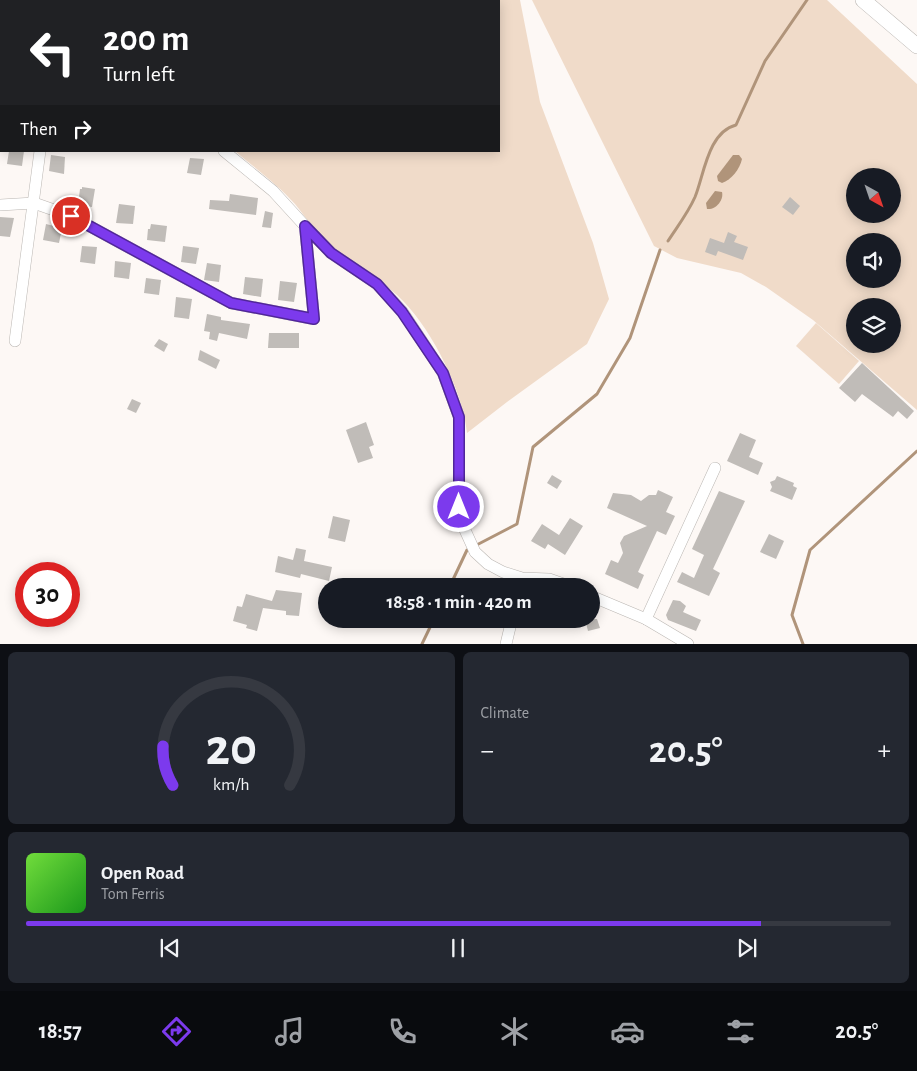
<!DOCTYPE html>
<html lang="en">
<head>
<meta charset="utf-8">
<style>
	:root { --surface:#171b24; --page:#242831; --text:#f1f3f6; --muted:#9ea1a6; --line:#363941; --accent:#7c3aed }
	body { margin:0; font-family:"Alegreya Sans",sans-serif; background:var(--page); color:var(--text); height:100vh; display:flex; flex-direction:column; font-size:19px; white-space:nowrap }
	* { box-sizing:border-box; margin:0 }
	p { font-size:16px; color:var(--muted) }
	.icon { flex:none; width:28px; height:28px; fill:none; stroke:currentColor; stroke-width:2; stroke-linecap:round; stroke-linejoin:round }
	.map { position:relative; height:644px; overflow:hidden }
	.drawer { display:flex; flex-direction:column; gap:8px; padding:8px; background:#0d0f14; flex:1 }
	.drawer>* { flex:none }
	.guide { position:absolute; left:0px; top:0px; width:500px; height:152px; box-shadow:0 2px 12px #0003; background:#202124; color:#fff; overflow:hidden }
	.needle { width:32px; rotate:140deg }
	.buttons { position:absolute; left:846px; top:168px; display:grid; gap:10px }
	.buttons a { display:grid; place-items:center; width:55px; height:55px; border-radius:50%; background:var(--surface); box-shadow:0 2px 12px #0003; font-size:25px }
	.speed { position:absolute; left:15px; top:562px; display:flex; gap:10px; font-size:25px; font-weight:700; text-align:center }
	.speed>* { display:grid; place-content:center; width:65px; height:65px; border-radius:50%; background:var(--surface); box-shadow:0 2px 12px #0003; line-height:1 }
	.speed .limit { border:8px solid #d22; background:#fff; color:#111 }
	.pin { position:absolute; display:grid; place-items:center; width:42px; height:42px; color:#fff; margin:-21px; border:2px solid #fff; border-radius:50%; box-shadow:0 1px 5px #0007 }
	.me { position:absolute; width:55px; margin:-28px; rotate:0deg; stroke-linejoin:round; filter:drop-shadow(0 0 4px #0008) }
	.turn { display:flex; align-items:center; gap:18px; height:105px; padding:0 20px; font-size:22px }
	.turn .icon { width:65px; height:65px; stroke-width:2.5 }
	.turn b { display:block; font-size:35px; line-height:42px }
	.then { display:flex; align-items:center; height:48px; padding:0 20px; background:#0003; gap:10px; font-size:19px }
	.big { font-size:38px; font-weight:600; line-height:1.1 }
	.drawer .tile { flex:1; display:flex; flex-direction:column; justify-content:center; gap:8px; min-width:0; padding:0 18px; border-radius:8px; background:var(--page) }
	.drawer .dial { align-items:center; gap:0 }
	.dial svg { height:130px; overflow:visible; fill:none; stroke:var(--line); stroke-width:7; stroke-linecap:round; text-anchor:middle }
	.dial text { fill:var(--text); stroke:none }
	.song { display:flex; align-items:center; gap:15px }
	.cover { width:60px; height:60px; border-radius:8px; background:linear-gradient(135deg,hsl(100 70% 55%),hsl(120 70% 35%)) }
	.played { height:5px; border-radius:2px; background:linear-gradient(90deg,var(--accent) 85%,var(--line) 85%) }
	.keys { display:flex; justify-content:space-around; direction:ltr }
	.heat { display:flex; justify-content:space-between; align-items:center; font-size:28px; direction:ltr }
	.drawer .tiles { flex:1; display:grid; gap:8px; grid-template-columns:1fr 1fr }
	.tile:last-child { grid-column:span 2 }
	.trip { position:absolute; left:318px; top:578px; width:282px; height:50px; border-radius:25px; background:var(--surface); box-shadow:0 2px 12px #0003; font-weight:600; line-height:50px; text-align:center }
	.tabs { display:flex; height:80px; justify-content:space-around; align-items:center; background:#090b0e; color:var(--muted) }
	.tabs .icon { width:35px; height:35px }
	.tabs .current { color:var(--accent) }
	.tabs b { font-size:22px; color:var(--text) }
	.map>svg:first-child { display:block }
</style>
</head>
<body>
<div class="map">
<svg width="917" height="644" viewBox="0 0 917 644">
	<rect width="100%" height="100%" fill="#fdf8f5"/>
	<!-- green -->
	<g fill="#f0dbc9" fill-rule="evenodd">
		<path d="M174,0H520L540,102L593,243L609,299L587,344L507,402L467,433C463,392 433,332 404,302C384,280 355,267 332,247C317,234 307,219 295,204C278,185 255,168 235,151H499V1H172Z"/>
		<path d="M532,0H827L917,84V410L813,320L766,287L741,273L677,258L654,246ZM855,176H892V214H855ZM855,241H892V279H855ZM855,306H892V344H855Z"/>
		<path d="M816,323L859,361L839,384L796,346Z"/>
	</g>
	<!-- water -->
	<g fill="#b0947a">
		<path d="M733,155H739L742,159C740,169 731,180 722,183L718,181L717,176Z"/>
		<path d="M715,191L722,192C724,200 716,210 707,209L706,203Z"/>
	</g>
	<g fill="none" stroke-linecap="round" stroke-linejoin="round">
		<!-- stream -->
		<g stroke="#b0947a" stroke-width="3">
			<path d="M668,241C677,227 688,213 695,197C704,175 708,132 736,125L765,61L807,0"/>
			<path d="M450,586L467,550L517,524L533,447L597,394L630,338L660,250"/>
			<path d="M422,644L434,619"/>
			<path d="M803,644L792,615L810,550L917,451"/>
		</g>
	</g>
	<!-- building -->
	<g fill="#c0bcb8">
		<path d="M9,151H24L22,166L7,164Z"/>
		<path d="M51,155L65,157L64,174L49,171Z"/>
		<path d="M190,158L204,159L201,175L187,173Z"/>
		<path d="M82,187L95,189L92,207L78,205L80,189H82Z"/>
		<path d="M230,194L258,198L256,215L209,209L210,200L229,201Z"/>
		<path d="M790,197L800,206L793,215L782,207Z"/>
		<path d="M119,204L135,206L133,224L116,223Z"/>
		<path d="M265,211L273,213L271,228L262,227Z"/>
		<path d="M0,217L14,218L10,237L0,236Z"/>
		<path d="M46,224L62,228L59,243L43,240Z"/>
		<path d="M151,224L167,226L165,242L147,240L148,229H150Z"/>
		<path d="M728,232L737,236L734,242L748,247L743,260L718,251L716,256L705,252L710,238L724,243Z"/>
		<path d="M82,246L97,247L95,264L80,262Z"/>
		<path d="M183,246L199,248L196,264L181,262Z"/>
		<path d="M115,261L131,263L129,279L114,277Z"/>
		<path d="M207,263L221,265L219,282L204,280Z"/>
		<path d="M245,277L263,279L261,297L243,294Z"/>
		<path d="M146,278L161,280L159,295L144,293Z"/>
		<path d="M280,281L297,283L294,302L278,300Z"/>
		<path d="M176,297L192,299L189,319L174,317Z"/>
		<path d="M207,314L221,317V320L250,324L247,339L219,333L217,341L209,339L210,332L204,331Z"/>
		<path d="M269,333H299V348H268Z"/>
		<path d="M159,339L168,344L164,352L154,346Z"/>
		<path d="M200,350L220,360L216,369L198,360Z"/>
		<path d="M862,363L914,411L907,419L898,411L893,417L862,394L855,402L839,388Z"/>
		<path d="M132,399L141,403L136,413L127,409Z"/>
		<path d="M366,422L374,445L369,447L373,458L358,463L346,430Z"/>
		<path d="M740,433L756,440L749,457L763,463L758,475L727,461Z"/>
		<path d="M552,475L562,481L557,489L547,483Z"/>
		<path d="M777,476L794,483L793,486L797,488L792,500L770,491L772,487L770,482L775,480Z"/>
		<path d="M658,490L673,497L666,512L675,516L666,535L657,531L638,572L644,575L638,589L605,574L611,560L618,563L623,553L620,543L624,536L647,526L607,508L613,493L631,495L641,501L649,495H656Z"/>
		<path d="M719,491L745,501L713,569L720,573L709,596L677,582L682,572L694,578L704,555L692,549Z"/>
		<path d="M333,516L350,520L345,542L328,538Z"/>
		<path d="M570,518L583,526L565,555L548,544L545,549L531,541L542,524L559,535Z"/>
		<path d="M769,534L784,541L776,559L760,552Z"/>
		<path d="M296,548L306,550L304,561L332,567L329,581L301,574L300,578L275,572L278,556L293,560Z"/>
		<path d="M276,590L302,593L299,616L286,615V611L263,608L257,631L246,628L247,625L233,621L237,606L242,607L246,594L272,601Z"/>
		<path d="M673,600L680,601L686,606L683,612L701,620L696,631L668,620L666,615Z"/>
		<path d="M585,619H597L600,628L588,631Z"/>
	</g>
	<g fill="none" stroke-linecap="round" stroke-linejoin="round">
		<!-- minor casing -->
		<g stroke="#bab6b2" stroke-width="12">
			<g id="minor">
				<path d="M0,61H1"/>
				<path d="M0,205L34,203L71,216L231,303L314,319L305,226L273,191L224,151"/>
				<path d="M305,226L331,253L377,284L402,311L443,373L459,417V507L465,530L475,552L488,564L503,572L522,578L549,579L569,586"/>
				<path d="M15,341L40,151"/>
				<path d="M591,596L646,619L688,644"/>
				<path d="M646,619L715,468"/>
				<path d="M506,644L512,619"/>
			</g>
		</g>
		<!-- secondary casing -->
		<g stroke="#bab6b2" stroke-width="16">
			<path id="secondary" d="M863,0L917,46"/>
		</g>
		<!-- minor -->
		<use href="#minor" stroke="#fff" stroke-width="11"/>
		<!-- secondary -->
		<use href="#secondary" stroke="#fff" stroke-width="15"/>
	</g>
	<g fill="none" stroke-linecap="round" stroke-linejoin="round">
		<!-- route casing -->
		<g stroke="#51269a" stroke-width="12">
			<path id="route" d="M71,216L231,303L314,319L305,226L331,253L377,284L402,312L443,373L459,417V507"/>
		</g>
		<!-- route -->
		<use href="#route" stroke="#7c3aed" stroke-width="9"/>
	</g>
</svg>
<div class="buttons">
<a><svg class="needle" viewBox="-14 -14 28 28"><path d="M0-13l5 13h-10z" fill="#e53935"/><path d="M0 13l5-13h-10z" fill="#9ea1a6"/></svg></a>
<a><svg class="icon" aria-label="sound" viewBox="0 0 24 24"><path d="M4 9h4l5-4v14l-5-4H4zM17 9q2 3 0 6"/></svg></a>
<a><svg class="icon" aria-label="layers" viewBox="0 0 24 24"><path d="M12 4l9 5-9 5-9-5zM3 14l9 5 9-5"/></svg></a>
</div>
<div class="speed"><div class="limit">30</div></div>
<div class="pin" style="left:71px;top:216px;background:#d93025"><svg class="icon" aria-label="arrive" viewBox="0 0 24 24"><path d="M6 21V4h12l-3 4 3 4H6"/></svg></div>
<svg class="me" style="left:459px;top:507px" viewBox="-20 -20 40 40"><circle r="17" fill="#7c3aed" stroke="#fff" stroke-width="3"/><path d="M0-11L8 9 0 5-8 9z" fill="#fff"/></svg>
<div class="trip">18:58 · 1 min · 420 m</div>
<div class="guide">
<div class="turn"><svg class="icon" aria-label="left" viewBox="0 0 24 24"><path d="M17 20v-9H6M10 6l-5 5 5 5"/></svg><div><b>200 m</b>Turn left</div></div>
<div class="then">Then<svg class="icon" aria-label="right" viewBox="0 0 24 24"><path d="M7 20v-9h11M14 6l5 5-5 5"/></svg></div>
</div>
</div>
<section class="drawer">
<div class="tiles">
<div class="tile dial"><svg viewBox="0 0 100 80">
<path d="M14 69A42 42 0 1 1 86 69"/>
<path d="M14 69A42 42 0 0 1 8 45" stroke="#7c3aed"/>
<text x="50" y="56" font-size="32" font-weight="700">20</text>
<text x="50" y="72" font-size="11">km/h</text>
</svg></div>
<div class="tile"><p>Climate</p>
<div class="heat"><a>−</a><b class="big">20.5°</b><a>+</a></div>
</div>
<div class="tile">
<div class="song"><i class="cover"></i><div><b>Open Road</b><p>Tom Ferris</p></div></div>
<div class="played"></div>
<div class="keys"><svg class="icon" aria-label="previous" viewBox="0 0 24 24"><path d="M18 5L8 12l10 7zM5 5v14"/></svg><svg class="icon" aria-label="pause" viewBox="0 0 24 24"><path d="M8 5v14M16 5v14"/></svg><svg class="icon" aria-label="next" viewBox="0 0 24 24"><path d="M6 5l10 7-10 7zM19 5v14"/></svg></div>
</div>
</div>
</section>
<nav class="tabs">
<b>18:57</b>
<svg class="icon current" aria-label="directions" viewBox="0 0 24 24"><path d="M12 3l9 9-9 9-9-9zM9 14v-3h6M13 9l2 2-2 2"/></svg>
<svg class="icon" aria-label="music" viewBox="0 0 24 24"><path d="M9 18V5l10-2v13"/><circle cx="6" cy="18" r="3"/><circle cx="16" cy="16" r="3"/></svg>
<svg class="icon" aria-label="phone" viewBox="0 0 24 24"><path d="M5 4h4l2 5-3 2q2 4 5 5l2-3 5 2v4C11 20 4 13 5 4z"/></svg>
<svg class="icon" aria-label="climate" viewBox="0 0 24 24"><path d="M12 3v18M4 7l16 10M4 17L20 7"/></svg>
<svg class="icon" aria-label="car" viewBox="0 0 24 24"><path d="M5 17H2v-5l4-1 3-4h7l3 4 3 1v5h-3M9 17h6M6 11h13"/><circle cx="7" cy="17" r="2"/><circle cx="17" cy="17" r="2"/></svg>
<svg class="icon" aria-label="filters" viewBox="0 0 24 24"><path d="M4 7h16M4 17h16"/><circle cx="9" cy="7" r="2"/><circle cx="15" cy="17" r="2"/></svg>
<b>20.5°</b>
</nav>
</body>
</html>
